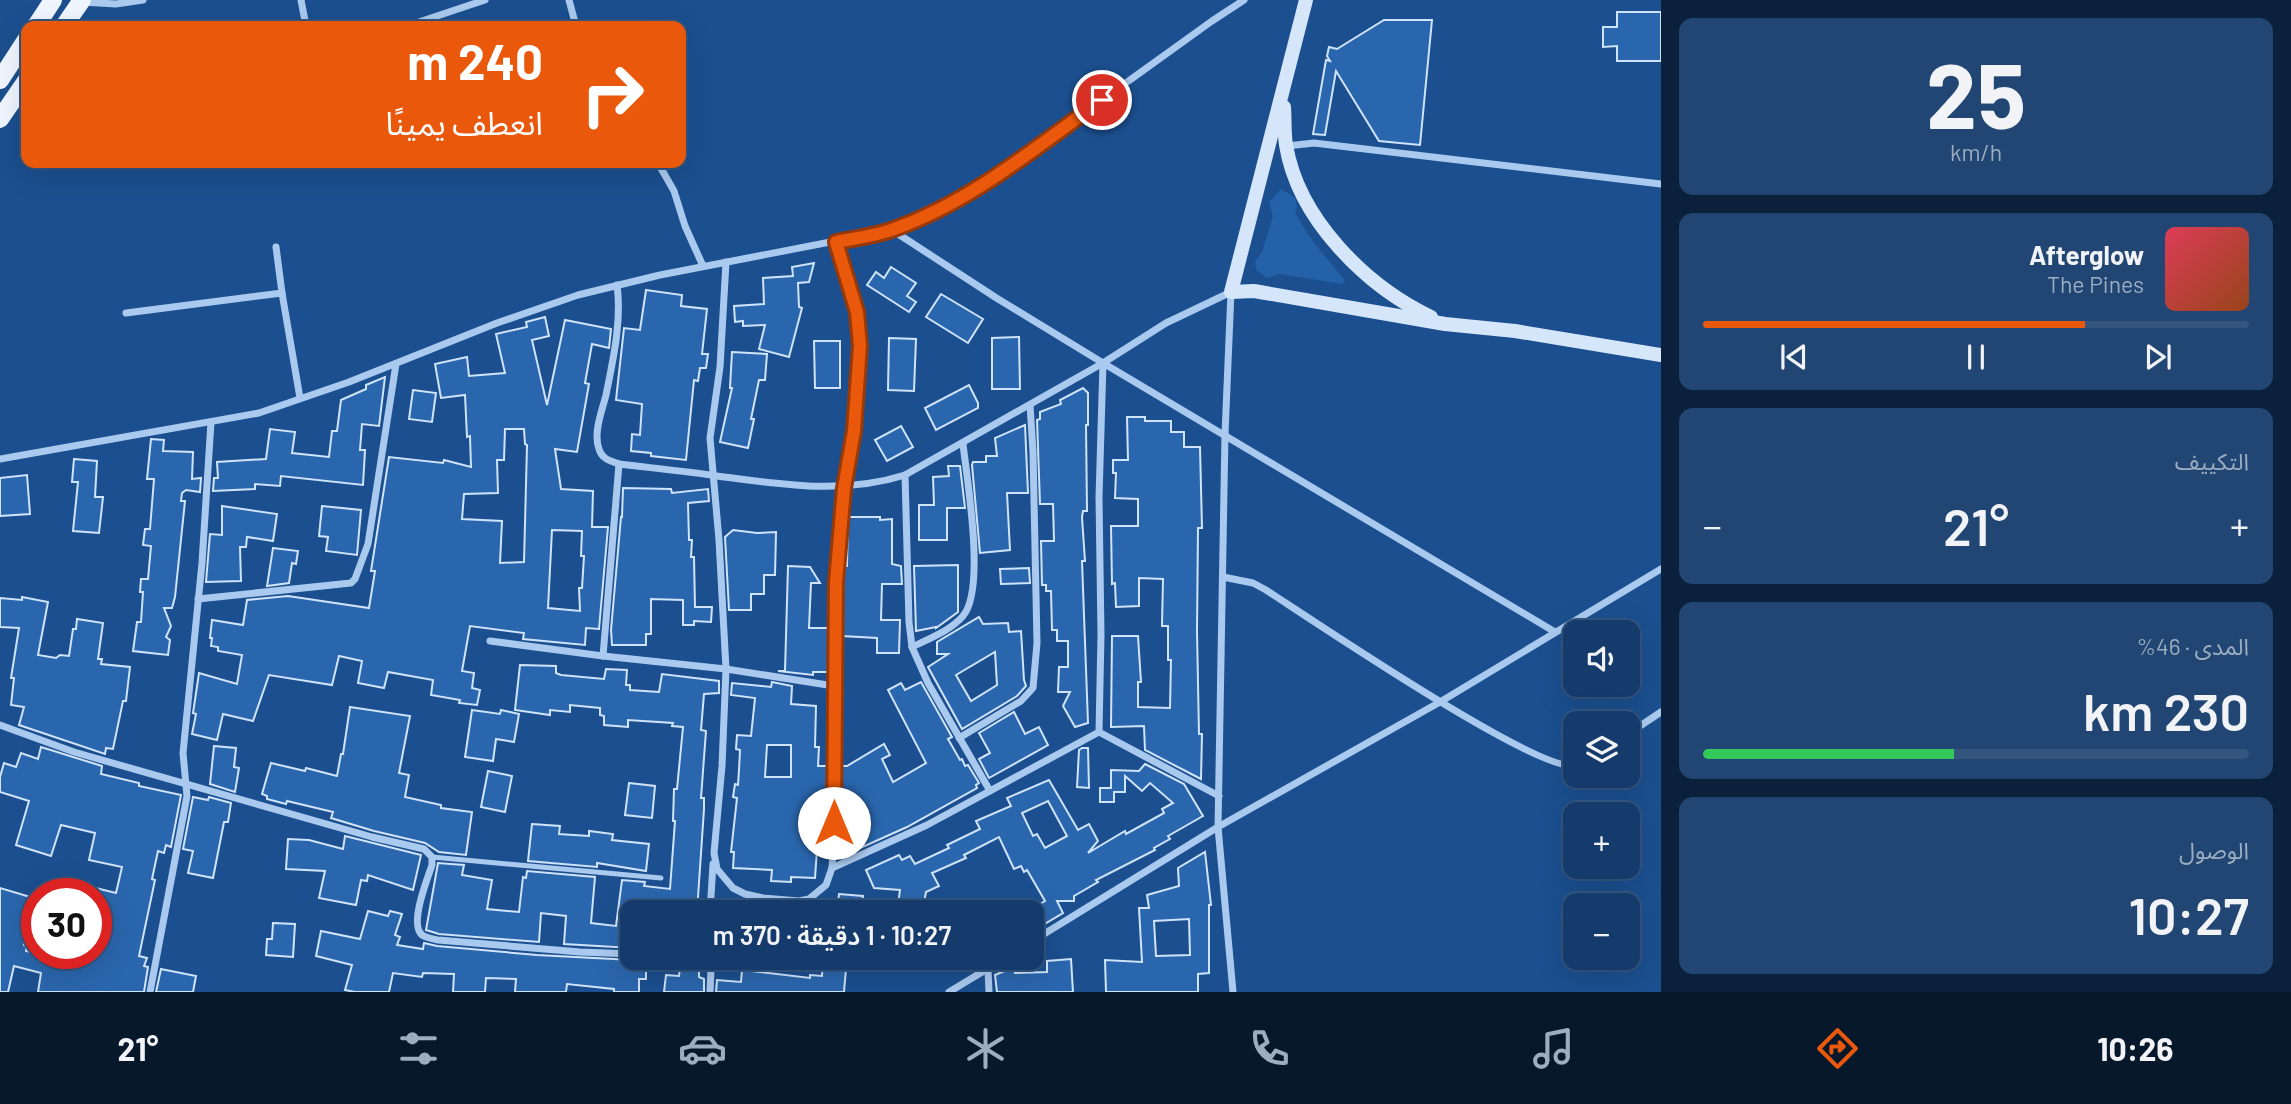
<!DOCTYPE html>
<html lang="ar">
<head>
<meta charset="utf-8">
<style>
	:root { --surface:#143b6b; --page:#214673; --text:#f1f3f6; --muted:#9dadc1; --line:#33557e; --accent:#ea580c }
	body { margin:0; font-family:Barlow,"Noto Sans Arabic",sans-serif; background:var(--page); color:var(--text); direction:rtl; height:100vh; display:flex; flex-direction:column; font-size:26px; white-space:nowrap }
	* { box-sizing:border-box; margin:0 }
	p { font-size:23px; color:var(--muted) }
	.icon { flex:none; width:38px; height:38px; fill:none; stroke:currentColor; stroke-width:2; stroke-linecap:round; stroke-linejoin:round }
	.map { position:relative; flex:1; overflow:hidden; direction:ltr }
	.side { display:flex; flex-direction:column; gap:18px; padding:18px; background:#0b203b; width:630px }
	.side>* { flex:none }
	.hud { position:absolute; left:21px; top:21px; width:665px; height:147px; border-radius:14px; box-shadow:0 7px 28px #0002,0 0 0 2px var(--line); direction:rtl; background:#ea580c; color:#fff; overflow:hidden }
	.buttons { position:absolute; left:1563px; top:620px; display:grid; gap:14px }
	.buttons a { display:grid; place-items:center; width:77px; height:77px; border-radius:14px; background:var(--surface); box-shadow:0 7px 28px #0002,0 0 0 2px var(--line); font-size:35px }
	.speed { position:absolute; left:21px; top:878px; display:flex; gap:14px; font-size:35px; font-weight:700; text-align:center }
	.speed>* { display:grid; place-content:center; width:91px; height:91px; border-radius:50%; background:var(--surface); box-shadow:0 7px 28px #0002,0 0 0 2px var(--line); line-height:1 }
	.speed .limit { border:10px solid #d22; background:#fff; color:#111 }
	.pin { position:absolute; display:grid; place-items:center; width:60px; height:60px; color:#fff; margin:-30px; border:4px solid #fff; border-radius:50%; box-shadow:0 2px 7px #0007 }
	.me { position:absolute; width:77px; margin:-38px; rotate:0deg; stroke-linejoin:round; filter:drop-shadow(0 0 5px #0008) }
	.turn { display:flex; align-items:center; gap:24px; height:147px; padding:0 28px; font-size:32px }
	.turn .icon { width:91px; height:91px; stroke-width:2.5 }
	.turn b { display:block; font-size:49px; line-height:60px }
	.big { font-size:52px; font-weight:600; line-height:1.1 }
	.side .widget { flex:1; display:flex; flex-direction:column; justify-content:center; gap:10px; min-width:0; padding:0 24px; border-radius:14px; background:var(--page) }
	.side .dial { align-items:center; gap:0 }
	.dial b { font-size:91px; line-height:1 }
	.song { display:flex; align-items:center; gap:21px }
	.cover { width:84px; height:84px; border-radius:10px; background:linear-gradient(135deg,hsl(350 70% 55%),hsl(20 70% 35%)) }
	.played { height:7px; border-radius:4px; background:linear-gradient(90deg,var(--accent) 70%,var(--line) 70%) }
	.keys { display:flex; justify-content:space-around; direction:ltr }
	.heat { display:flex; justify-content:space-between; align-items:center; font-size:38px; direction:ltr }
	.charge { height:10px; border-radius:5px; background:linear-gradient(90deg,#34c759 46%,var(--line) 0) }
	.trip { position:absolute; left:620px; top:900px; width:424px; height:70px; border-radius:14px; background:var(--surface); box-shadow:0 7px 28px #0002,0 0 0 2px var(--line); font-weight:600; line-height:70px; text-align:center; direction:rtl }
	.tab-bar { display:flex; height:112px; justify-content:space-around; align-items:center; background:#08182b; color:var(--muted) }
	.tab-bar .icon { width:49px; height:49px }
	.tab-bar .current { color:var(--accent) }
	.tab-bar b { font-size:32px; color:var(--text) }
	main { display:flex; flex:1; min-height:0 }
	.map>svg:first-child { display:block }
</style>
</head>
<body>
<main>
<section class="side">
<div class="widget dial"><b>25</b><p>km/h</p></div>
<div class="widget">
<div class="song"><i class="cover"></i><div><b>Afterglow</b><p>The Pines</p></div></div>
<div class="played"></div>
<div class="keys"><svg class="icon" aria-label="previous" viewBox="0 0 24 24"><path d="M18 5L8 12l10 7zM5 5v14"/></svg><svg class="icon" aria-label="pause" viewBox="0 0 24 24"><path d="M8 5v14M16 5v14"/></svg><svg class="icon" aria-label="next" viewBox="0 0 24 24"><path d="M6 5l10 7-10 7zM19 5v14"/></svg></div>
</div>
<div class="widget"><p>التكييف</p>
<div class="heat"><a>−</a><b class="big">21°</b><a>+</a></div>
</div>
<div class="widget"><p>المدى · 46%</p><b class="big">230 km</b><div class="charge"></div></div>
<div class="widget"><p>الوصول</p><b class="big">10:27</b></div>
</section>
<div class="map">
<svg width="1661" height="992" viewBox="0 0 1661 992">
	<rect width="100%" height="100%" fill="#1b4f8f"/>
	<!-- green -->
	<path fill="#2461a8" d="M1281,189L1295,198L1297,206L1295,212C1308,238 1327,259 1345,280L1343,284L1280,274L1267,278L1256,270L1255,261L1262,252L1273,216L1269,202Z"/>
	<!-- building -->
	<g fill="#2a66ad" stroke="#cfe3fa" stroke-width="2" fill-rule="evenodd">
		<path d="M1617,12H1661V61H1617V46L1603,47V27H1617Z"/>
		<path d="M1384,20H1432L1420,145L1379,141L1336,71L1325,135L1313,134L1326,60L1330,61L1327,56L1329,47L1337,49Z"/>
		<path d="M814,263L809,282L798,283L799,307L802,308L789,357L759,349L765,325L743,326V321L735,322L734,306L764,304L763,278L793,276L792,267Z"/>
		<path d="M891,267L916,283L907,296L916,302L909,312L867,285L876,272L884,278Z"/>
		<path d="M646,290L682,295L681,306L707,309L702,354H708L706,368H700L698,381L694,380L686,460L651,456V453L631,451L632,434L640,435L642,404L616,400L624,328L640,330Z"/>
		<path d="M941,294L983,319L968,343L926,317Z"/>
		<path d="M545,317L549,336L532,340L547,405L565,320L611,329L609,348L592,344L585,383L589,384L577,452L555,449L561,489L593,491L592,527H608L599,629L586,628L585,645L523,639L524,633L470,626L462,671L474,673L472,688L480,690L477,705L459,703L460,700L431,695L433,680L388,672L384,688L358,683L362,661L339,656L332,685L269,675L253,721L223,714L217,740L192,734L196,714L193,713L199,673L237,684L242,655L218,651V647L211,646L212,638H210L212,620L243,625L247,600L288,596L369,608L375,571H371L389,457L443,463L444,460L471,467L470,436L467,437L465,395L441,398L435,364L467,357L469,376L505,373L496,334L527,327L526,322ZM505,429H524L525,444L527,445L524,562L500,563L502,521L462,519L464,494L498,493L497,460H504ZM552,530L582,531L581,556H584L582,588H579L580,611L548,608Z"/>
		<path d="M1019,337L1020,389H992V338Z"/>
		<path d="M889,338L916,339L914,391L888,390Z"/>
		<path d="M814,341H840V388H815Z"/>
		<path d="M732,352L767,354L765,380H759L751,419H754L748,448L720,442L732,388H730Z"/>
		<path d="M385,377L379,426L362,424L360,450H365L363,485L281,476L280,486L255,484V489L213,491L214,478H218L217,462L266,459L270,429L295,432L292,453L329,457L332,431H337L341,400L366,389V385Z"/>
		<path d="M969,385L978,403V408L936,430L925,408Z"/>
		<path d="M1083,388L1088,393V425H1086L1087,511H1083L1082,517L1085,561H1082L1088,723L1075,727L1063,706L1070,692H1058L1059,667H1068V641H1057V630H1052L1051,591H1046V585H1042L1041,541H1054L1053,504H1040L1037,420L1040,419V412L1061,404L1060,400Z"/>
		<path d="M413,390L436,393L432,422L409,419Z"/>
		<path d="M1127,417H1145V421H1171V432H1184V447H1200L1202,528H1198L1197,631L1199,734H1202L1201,779L1145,750L1144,726L1111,727L1112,636H1138L1141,682H1138V707L1170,708L1171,660H1168V626H1162L1163,579L1139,578V606L1116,607L1115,583L1112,584L1111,526H1138V499L1115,498L1116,473H1113V460H1128Z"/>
		<path d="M1025,425L1028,493H1007L1010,550L980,553L972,465L973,462H986V456H997L995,438Z"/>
		<path d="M901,426L913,447L887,461L875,440Z"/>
		<path d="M151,439L164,440L163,451L193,452L192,479L201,478L200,492L186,490L182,493L181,501H185L175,597L172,608H164L171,626L166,637L170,640L168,655L133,651L137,622H141L143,592H140L141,579H148L151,546L143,545L145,529H150L154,479H147Z"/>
		<path d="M74,459L97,461L95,497H103L99,533L73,531L78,482H72Z"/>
		<path d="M948,466H960L965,508H947V540H919V505H934L933,477L949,476Z"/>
		<path d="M27,475L30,514L0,516V478Z"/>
		<path d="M623,488L671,489L672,493L708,489L709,501L688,503L689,540H692L691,557H694L695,607H712L711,622L694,621V625H683V600L651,599V634H646V645H612L611,630L621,517H622Z"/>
		<path d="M222,506L277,514L273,541L247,537L246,547H240L241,581L206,582L210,534L222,535Z"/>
		<path d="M322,506L361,510L357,555L326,551L328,537L319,536Z"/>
		<path d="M848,517H880V520L892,519V564L901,566L902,584H882L881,620H900L899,653H877V638L842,636L843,582L844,566H847Z"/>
		<path d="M733,530L757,533L776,532L775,575H764V594H751V610H729L725,537Z"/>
		<path d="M273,548L298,551L296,564L292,563L289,583L267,586Z"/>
		<path d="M958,565V612L936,628V627L916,631L914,566Z"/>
		<path d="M788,566L810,567L820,583H811L809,628H830V672H813V675L778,671H785Z"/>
		<path d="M1029,568L1030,583L1001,584L1000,569Z"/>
		<path d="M22,597L48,602L38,655L56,658L60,655L69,656L73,629H76L77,619L103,623L98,659H102L101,664L130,667L126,701H123L113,749L106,748L105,754L19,725L24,707L11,705L14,678H11L19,628L0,627V598L22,600Z"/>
		<path d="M979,617L983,624L1008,623L1009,632L1021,631L1024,680L1026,686L1017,696L962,729L928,667L948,654H937V642ZM995,652L997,685L971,701L956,675Z"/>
		<path d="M520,665L556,666V673L561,675L604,679L606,669L627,670L626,685H630V690L659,692L662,674L719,681V693L704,694L701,730L706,731L701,798H704V809L697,912H632V948L564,944L566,916L541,913L539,942L439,934L426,930L438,863L464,865L462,875L492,880L487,909L519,912L523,877L526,878L527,871L595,877L591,923L616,926L622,880L645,882L644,886L670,889L675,821H673L674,789H677L683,727L672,726L673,723L628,720V727L604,725V716L600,715V708L570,705V712L550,710V715L515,710Z"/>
		<path d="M772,682L792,686L791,704L816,706L815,747H819L818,766H828L826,836H818L815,878L791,877V882L771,881L772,870L733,868L734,852H731L737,798L733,797L735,784L738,785L739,770L740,750L736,749L737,735L751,736L755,698L731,695L732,683L771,687ZM767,745H791V777H765Z"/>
		<path d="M921,682L952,737L948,739L960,760L962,759L965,766L968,765L979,783L976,785L977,788L907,827L845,855L839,836L840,766H847L884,744L890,755L882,759L893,782L926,763L888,690L901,683L905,690Z"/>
		<path d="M350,707L410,716L399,773L409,775L405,797L441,805V808L472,812L466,855L439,852L425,843L374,831L331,818L333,812L287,801L286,804L267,799V796L262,794L271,763L305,771L306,768L337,776L341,754H343Z"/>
		<path d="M472,710L500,714L501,710L519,714L514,742L496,739L493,761L465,757Z"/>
		<path d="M1014,712L1025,734L1039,727L1048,745L989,778L979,759L990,753L979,733Z"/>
		<path d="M214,746L236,748L234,767L239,768L235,792L210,784Z"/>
		<path d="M41,747L102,766L101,774L139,783V786L181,795L171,847L166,845L164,853L158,851L152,879L155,880L139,956L147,958L144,966L148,967L144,992H38L41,973L14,966L8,992H0V888L37,899L24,945L27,946L26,951L55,957L56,954H74L97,958L103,936L96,934V888L116,893L122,867L89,860L95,833L61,825L51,856L16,845L29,801L0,792V777L4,763L16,767L21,753L38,759Z"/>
		<path d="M1082,748H1088L1089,788L1077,787L1079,750Z"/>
		<path d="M1145,764L1184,784L1203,816L1168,836L1170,839L1154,848L1155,850L1096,880L1098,882L1074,896V901H1057L1063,913L1031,932V909L1045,901L1027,870L1024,872L1021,866L1014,869L999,837L964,855L966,858L932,873L939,886L926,892L922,912H897L900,890L874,888L866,870L899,855L902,860L910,856L915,864L949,848L947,845L980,829L976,821L1011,806L1007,798L1049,780L1078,830L1089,824L1098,841L1088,853L1125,831L1126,834L1164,813L1162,809L1173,803L1150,783L1142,791L1125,776V792H1114V802H1100V788H1111V770L1139,771ZM1048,801L1067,836L1045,848L1037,834L1033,836L1022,813Z"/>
		<path d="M488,771L512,776L505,812L481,807Z"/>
		<path d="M629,783L655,786L652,818L625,815Z"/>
		<path d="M193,797L208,800L209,797L231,803L228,822H224L213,878L188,873L193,851L183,849Z"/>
		<path d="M532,824L560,826L559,834L589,836V831L613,834L612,840L649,844L646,871L597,863V867L528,861Z"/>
		<path d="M345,836L421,855L413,890L368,875L367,881L361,880L356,905L319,898L325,871L286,869L288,839L309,840L343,849Z"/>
		<path d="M1205,852L1211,905H1209V973L1198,974V992H1106L1105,960L1142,962L1139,908H1149L1147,895L1179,886L1178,868ZM1189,919L1190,955L1156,956L1154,921Z"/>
		<path d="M839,894L863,896L861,912H837Z"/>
		<path d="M368,911L388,916L390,911L402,914L395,935L400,937L397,945L423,949L424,943L437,946L537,955L632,960V963H646V979H639V992H614V989L567,984L566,992H515L516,979L486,978L485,992H453L454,974L423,973L422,977L393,973L389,992H355L345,990L352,965L316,956L321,931L360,939Z"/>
		<path d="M273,923L295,924L293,957L266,955L267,939H272Z"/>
		<path d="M823,957H847L844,992H716L717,980L741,982L742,970L810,978V975L822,976Z"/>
		<path d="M1071,959L1073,992H997L995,975L1014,967L1015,973L1047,972V961Z"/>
		<path d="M680,967L699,968V977L704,979V992H664L666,975L679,976Z"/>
		<path d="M161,969L196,976L193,992H156Z"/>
	</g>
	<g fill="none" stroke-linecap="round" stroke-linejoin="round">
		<!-- lane -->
		<path stroke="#a9c9ee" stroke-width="5" d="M432,857L661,878"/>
		<!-- street -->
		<g stroke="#a9c9ee" stroke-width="7">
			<path d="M301,0L306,26"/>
			<path d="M569,0L576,26"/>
			<path d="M81,2L116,4L143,0"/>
			<path d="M407,26L485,0"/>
			<path d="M1287,146L1314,143L1661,184"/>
			<path d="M618,163L624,165L635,163"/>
			<path d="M658,163L674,191L685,226L703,266"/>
			<path d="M892,230L998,299L1103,363"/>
			<path d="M276,247L282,293L300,398"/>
			<path d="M726,262L720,367L710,438L719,540L726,669L722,766L714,853L717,869L733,888L745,894L763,898L799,901L809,899L826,885L832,868L833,852L837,582L844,488L854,431L858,392L860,346L857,312L836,242"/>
			<path d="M617,285C622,321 613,360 606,395C602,411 593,433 599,449C602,459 610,461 619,464C652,468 684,471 717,476C780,484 842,495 905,475L1103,363L1166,323L1231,292L1225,434L1218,827L1233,992"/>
			<path d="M126,313L282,293"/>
			<path d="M0,459L259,413L349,382L497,323L578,295L660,275L892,230L949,206L1002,172L1212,21L1244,0"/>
			<path d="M905,475L909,622L912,647L928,683L990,791"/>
			<path d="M1223,577L1253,583L1266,590C1308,617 1542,776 1575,765"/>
			<path d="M198,599L351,583L355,579L368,544L396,364"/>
			<path d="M490,641L603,656L619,464"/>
			<path d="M912,647C930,638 950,631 963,616C986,589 967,480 963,444"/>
			<path d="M603,656L726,669L834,686"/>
			<path d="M0,725L74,752L372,837L424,849L432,857V865C427,880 409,924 422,935C426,938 433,939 438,940L580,952L632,954"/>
			<path d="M1628,734L1661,712"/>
			<path d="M959,738L1021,701L1033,688L1037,643L1033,452L1030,405"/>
			<path d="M1219,796L1099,732L1101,635L1099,497L1103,363L1555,632"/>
			<path d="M832,868L927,825L1099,732"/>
			<path d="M710,912L713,864"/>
			<path d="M1031,942L1218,827L1440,702L1661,569"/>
			<path d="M698,957L706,959L711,970L710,992"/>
			<path d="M988,969L989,992"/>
			<path d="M150,992L187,796L183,753L202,563L211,422"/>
			<path d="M949,992L1007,957"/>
		</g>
		<!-- secondary -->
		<g stroke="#d6e6fa" stroke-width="14">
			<path d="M1306,0L1231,292L1254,291L1445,324L1515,331L1661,355"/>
			<path d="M1284,107C1285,120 1284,133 1286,145C1298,219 1366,286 1431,317"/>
		</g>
		<!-- primary -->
		<g stroke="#f0f6ff" stroke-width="18">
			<path d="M36,26L53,0"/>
			<path d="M64,26L82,0"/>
			<path d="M0,80L26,40"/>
			<path d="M0,119L26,81"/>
		</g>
	</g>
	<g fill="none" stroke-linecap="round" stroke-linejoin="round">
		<!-- route casing -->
		<g stroke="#983908" stroke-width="18">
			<path id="route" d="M834,823L836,582L844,488L854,431L860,346L857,312L836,242C855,238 876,236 894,229C971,202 1036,147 1102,100"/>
		</g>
		<!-- route -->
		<use href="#route" stroke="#ea580c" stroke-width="12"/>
	</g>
</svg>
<div class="buttons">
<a><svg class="icon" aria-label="sound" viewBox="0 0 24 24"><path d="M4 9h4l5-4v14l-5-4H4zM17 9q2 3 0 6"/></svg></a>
<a><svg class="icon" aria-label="layers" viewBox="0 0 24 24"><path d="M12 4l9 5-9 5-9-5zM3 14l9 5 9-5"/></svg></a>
<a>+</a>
<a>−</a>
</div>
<div class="speed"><div class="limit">30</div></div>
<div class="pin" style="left:1102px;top:100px;background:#d93025"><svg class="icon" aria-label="arrive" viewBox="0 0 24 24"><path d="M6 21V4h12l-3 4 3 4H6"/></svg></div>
<svg class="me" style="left:834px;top:823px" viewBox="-20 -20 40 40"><circle r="19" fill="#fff"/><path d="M0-13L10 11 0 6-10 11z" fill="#ea580c"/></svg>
<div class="trip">10:27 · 1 دقيقة · 370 m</div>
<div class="hud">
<div class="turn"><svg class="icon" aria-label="right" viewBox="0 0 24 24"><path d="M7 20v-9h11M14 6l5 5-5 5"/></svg><div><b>240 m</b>انعطف يمينًا</div></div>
</div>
</div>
</main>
<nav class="tab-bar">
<b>10:26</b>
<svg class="icon current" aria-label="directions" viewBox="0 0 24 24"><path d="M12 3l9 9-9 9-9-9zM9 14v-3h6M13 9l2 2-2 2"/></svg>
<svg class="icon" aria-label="music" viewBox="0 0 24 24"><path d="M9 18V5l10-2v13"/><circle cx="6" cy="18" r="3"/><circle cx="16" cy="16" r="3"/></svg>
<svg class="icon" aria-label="phone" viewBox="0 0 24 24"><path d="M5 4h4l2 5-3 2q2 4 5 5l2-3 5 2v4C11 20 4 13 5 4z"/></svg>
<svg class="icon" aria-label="climate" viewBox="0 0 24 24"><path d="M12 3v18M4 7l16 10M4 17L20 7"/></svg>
<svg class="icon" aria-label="car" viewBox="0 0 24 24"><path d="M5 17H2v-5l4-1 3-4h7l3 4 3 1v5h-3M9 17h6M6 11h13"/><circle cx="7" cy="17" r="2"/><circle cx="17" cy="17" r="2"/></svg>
<svg class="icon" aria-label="filters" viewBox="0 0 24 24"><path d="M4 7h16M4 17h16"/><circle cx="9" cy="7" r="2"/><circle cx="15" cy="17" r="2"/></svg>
<b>21°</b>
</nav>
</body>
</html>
